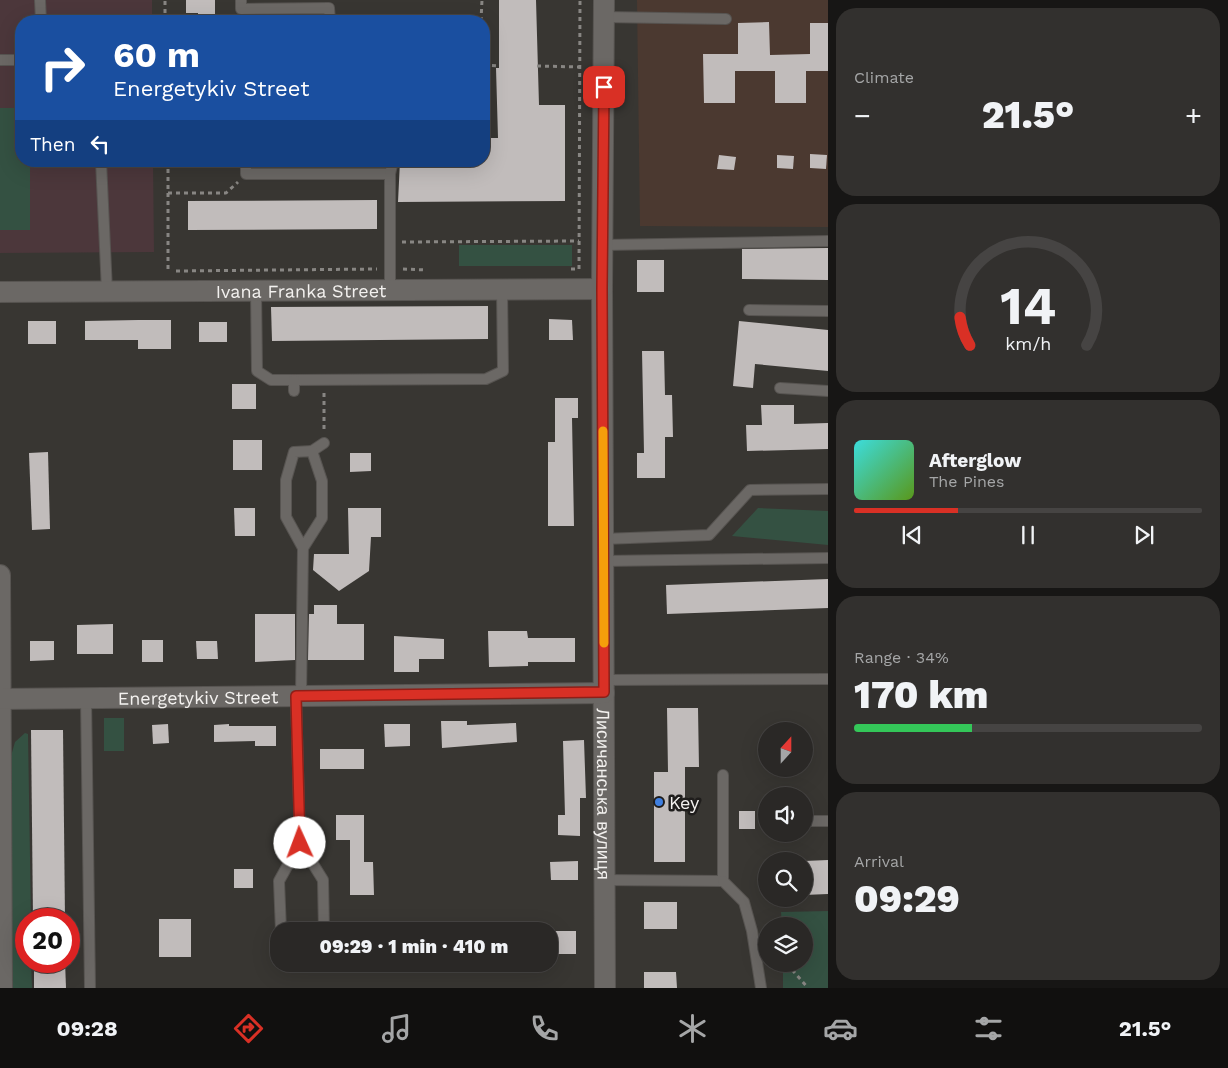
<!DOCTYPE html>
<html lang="en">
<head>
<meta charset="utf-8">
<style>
	:root { --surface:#2a2826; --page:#32302e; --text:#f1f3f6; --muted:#a5a6a7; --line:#464443; --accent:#d93025 }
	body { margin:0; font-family:"Work Sans",sans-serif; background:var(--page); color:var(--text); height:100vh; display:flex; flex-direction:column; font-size:19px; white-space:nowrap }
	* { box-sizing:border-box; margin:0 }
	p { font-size:16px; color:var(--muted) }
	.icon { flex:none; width:28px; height:28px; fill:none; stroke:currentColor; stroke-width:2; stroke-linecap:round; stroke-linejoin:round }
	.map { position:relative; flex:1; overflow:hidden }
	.drawer { display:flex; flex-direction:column; gap:8px; padding:8px; background:#171615; width:400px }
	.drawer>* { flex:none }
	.banner { position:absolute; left:15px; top:15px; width:475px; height:152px; border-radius:20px; box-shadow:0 5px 20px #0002,0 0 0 1px var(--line); background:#1a4fa0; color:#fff; overflow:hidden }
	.needle { width:32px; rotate:21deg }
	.controls { position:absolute; left:758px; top:722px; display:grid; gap:10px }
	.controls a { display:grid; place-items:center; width:55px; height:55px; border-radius:50%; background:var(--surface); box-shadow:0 5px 20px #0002,0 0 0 1px var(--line); font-size:25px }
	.speed { position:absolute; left:15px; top:908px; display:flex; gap:10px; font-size:25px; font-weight:700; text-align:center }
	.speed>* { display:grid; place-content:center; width:65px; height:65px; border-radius:50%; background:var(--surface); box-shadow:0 5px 20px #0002,0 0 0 1px var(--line); line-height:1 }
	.speed .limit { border:8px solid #d22; background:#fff; color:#111 }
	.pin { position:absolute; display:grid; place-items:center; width:42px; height:42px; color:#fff; margin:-21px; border-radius:10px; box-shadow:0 2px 8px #0006 }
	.me { position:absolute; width:55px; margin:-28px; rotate:358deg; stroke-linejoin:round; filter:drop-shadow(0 0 4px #0008) }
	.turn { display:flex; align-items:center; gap:18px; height:105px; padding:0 15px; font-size:22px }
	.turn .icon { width:65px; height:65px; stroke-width:2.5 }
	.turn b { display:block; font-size:35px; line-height:42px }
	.then { display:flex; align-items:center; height:48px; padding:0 15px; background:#0003; gap:10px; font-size:19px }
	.big { font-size:38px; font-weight:800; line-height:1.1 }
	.drawer .tile { flex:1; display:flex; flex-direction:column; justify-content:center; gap:8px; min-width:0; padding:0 18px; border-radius:20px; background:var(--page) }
	.drawer .dial { align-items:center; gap:0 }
	.dial svg { height:130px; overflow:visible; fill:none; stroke:var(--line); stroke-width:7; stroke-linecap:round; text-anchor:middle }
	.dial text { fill:var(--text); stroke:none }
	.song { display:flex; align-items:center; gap:15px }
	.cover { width:60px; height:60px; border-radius:8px; background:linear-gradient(135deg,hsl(180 70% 55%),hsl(90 70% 35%)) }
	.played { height:5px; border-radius:2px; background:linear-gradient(90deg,var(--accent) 30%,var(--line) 30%) }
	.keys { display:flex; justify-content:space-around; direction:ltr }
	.heat { display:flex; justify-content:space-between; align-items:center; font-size:28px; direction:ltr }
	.charge { height:8px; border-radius:4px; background:linear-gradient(90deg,#34c759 34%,var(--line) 0) }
	.trip { position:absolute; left:270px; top:922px; width:288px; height:50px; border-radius:20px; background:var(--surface); box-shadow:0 5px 20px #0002,0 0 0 1px var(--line); font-weight:800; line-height:50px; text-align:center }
	.tabs { display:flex; height:80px; justify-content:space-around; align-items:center; background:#11100f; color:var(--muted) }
	.tabs .icon { width:35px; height:35px }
	.tabs .current { color:var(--accent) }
	.tabs b { font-size:22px; color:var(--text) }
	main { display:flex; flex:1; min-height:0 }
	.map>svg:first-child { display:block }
</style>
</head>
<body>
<main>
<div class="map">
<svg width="828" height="988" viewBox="0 0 828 988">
	<rect width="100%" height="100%" fill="#383632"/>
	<!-- education -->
	<path fill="#4c373b" d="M0,0H152V21H21V161H153L154,252L0,253Z"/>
	<!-- medical -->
	<path fill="#4b3930" d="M637,0H828V227L640,226Z"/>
	<!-- green -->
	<g fill="#345142">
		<path d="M0,108H21V161H30V230H0Z"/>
		<rect x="459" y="245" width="113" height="21"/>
		<path d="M758,508L828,511V545L732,536Z"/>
		<rect x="104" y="718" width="20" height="33"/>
		<path d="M25,733L28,734L31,919H26V961H31L32,988H11V756L15,742Z"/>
		<path d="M828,911V988H783V964H804V926H782L781,912Z"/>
	</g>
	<!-- building -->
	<g fill="#c1bcbb">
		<path d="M186,0H215V21H198V13H186Z"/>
		<path d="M499,0H536L539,105H565V201L398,202L400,161H484V138H498L496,68H499Z"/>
		<path d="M769,22L770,55L810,54V23H828V71H806V103H775V71H735V103H704L703,54H738V23Z"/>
		<path d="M810,154L827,155L826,169L810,168Z"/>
		<path d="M719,155L736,157L734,170L717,169Z"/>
		<path d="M777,155L794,156L793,169L777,168Z"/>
		<path d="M377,200V229L188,230V201Z"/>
		<path d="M828,248V280L742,279V249Z"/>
		<rect x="637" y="260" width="27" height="32"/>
		<path d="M488,306V339L272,341L271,307Z"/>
		<path d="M549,319L572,320L573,340H549Z"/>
		<path d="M138,320H171V349H138V340H85V321Z"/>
		<rect x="28" y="321" width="28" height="23"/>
		<path d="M739,321L828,330V371L755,364L753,388L733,386Z"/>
		<rect x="199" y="322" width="28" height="20"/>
		<path d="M642,351H664L665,395H672L673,437H665V478H637V453H644Z"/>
		<rect x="232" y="384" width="24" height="25"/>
		<path d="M555,398H578V418H572L574,526H548V442H555Z"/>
		<path d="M761,405H794V424L828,423V449L747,451L746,425H762Z"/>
		<rect x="233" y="440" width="29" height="30"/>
		<path d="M48,452L50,529L32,530L29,453Z"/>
		<path d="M350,453H371V471L350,472Z"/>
		<path d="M234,508H255V536H235Z"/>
		<path d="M348,508H381V537H371L369,571L339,591L313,570L314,554H349Z"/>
		<path d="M828,579V608L667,614L666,585Z"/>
		<path d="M314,605H337V624H364V660H308L309,614H314Z"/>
		<path d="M255,614H295V660L255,662Z"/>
		<path d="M113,624V654H77V625Z"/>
		<path d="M488,631H527L528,638H575V662H528V666L489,667Z"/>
		<path d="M394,636L444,639V659H419V672H394Z"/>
		<rect x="142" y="640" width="21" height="22"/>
		<path d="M30,641H54V660L30,661Z"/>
		<path d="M196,641H217L218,659H197Z"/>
		<path d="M667,708H698L699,767H685V862H654V772H668Z"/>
		<path d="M441,721H467V725L516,723L517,742L442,748Z"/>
		<path d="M168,724L169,743L153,744L152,725Z"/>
		<path d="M229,724V726H276V746H255V741L214,742V725Z"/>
		<path d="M384,724H410V746L385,747Z"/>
		<path d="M31,730H63L65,919H33Z"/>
		<path d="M584,740L586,798H580V836L558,835V815H565L563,741Z"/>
		<rect x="320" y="749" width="44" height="20"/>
		<rect x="739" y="811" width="16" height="18"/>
		<path d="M336,815H364V862H373L374,895H350V840H336Z"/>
		<path d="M828,860V894L804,895V861Z"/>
		<path d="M578,861V880H551L550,862Z"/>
		<rect x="234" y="869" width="19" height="19"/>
		<rect x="644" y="902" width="33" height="27"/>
		<rect x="159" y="919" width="32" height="38"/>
		<rect x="553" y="931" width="23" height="23"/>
		<path d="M34,961H65L66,988H34Z"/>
		<path d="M644,972H676L677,988H644Z"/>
	</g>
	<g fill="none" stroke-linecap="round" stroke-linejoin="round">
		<!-- lane casing -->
		<g stroke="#575451" stroke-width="12">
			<g id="lane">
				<path d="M40,0L41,21"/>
				<path d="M241,0V9L329,8L330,21"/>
				<path d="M604,17L726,19"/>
				<path d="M0,60H21"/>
				<path d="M101,161L107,291"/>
				<path d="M246,161V174H390"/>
				<path d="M603,245L828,241"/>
				<path d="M390,290V174L393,161"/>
				<path d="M256,291L257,371L271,380H294L486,379L503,371L502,289"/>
				<path d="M749,310L828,311"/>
				<path d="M294,380V391"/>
				<path d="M780,388L828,391"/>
				<path d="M312,451L324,443"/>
				<path d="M603,539L709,535L750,490L828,489"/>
				<path d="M603,561L828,558"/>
				<path d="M604,680L828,679"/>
				<path d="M296,696L300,843L323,880L324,931"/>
				<path d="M301,696L303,548L286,517V480L294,452L312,451L322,481V518L303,548"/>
				<path d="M86,698L90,988"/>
				<path d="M804,821H828"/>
				<path d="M604,880L723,881V775"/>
				<path d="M723,881L744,902L752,931L761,988"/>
				<path d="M281,931L279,881L300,843"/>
			</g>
		</g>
		<!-- street casing -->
		<g stroke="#575451" stroke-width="22">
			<g id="street">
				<path id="s1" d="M604,0L602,289L605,988"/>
				<path id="s2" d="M0,292L602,289"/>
				<path d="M0,575L2,988"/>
				<path id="s3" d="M0,699L604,693"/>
			</g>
		</g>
		<!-- path -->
		<g stroke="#888683" stroke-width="3" stroke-dasharray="4 4" stroke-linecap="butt">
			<path d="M165,21V0"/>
			<path d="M481,21L482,0"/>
			<path d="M484,65L499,66"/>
			<path d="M537,66L581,67"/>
			<path d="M168,161V271"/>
			<path d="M168,193H226L238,182"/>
			<path d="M402,242L579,241"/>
			<path d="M403,269L427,270"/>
			<path d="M571,269H579L580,0"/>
			<path d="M176,271L377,269"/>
			<path d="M324,393V432"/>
			<path d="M787,964L808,988"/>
		</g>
		<!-- lane -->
		<use href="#lane" stroke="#6b6865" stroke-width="10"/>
		<!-- street -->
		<use href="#street" stroke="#6b6865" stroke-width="20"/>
	</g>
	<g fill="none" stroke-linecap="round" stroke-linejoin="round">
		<!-- route casing -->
		<g stroke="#8d1f18" stroke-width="12">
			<path id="route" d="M300,843L296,696L604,692L602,289L604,87"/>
		</g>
		<!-- route -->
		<use href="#route" stroke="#d93025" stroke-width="9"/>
		<!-- slow -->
		<path stroke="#f59e0b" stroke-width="9" d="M603,431L604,643"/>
	</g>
	<!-- markers -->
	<circle fill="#3f7fe0" stroke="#1f1d1c" stroke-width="2" cx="659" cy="802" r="5"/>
	<g text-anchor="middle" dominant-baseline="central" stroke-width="5" stroke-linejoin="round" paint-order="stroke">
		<!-- street labels -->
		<g font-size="18" fill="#f3f1ef" stroke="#1f1d1c">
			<text stroke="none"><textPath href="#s2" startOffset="301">Ivana Franka Street</textPath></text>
			<text stroke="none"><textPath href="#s3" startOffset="198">Energetykiv Street</textPath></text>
			<text stroke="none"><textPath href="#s1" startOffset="794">Лисичанська вулиця</textPath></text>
		</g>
		<!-- poi labels -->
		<g font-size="18" fill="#f3f1ef" stroke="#1f1d1c" text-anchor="start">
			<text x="669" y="802">Key</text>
		</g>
	</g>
</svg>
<div class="controls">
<a><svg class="needle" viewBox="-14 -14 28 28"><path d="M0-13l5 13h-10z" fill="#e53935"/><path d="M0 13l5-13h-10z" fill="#a5a6a7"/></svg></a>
<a><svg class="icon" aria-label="sound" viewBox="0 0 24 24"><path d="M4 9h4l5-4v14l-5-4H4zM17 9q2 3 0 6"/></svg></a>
<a><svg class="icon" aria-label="search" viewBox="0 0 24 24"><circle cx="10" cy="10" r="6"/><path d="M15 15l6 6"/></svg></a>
<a><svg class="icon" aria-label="layers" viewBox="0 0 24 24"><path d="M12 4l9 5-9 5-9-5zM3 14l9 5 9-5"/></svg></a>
</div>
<div class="speed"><div class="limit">20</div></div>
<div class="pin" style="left:604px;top:87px;background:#d93025"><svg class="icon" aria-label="arrive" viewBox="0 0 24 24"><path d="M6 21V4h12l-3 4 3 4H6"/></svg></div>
<svg class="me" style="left:300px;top:843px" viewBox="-20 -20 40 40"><circle r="19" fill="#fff"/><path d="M0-13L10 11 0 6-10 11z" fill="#d93025"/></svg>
<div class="trip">09:29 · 1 min · 410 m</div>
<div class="banner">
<div class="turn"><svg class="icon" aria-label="right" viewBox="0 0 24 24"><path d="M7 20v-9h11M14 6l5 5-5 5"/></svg><div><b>60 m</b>Energetykiv Street</div></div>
<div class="then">Then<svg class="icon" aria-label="left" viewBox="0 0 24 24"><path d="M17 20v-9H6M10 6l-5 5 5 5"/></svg></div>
</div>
</div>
<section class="drawer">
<div class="tile"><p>Climate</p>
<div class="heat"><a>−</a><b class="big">21.5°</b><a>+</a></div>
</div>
<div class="tile dial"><svg viewBox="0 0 100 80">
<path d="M14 69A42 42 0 1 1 86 69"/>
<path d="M14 69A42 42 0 0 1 8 52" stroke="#d93025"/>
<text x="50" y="56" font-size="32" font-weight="700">14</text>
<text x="50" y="72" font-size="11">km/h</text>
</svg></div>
<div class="tile">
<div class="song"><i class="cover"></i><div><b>Afterglow</b><p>The Pines</p></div></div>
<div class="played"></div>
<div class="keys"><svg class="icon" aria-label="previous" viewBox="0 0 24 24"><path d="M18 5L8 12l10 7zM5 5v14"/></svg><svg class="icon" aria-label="pause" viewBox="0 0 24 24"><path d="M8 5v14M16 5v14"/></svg><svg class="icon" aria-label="next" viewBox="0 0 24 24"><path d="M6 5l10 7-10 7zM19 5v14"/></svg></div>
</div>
<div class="tile"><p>Range · 34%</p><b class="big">170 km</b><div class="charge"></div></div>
<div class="tile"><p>Arrival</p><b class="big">09:29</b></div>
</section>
</main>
<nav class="tabs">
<b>09:28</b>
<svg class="icon current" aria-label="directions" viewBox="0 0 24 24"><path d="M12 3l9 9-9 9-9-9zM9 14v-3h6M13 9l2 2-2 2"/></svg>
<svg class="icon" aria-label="music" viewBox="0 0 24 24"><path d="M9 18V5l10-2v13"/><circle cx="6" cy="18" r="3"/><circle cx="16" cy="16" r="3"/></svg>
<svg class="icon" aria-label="phone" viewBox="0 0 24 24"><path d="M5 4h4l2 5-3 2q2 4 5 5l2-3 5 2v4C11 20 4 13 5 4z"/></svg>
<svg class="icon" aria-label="climate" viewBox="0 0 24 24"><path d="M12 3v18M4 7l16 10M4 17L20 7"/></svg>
<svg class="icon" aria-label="car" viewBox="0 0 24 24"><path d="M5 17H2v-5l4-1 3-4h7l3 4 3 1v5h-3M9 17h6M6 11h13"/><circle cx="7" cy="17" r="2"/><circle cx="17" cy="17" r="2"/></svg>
<svg class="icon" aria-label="filters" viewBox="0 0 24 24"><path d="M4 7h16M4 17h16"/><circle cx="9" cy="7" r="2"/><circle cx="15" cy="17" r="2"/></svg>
<b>21.5°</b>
</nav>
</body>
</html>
